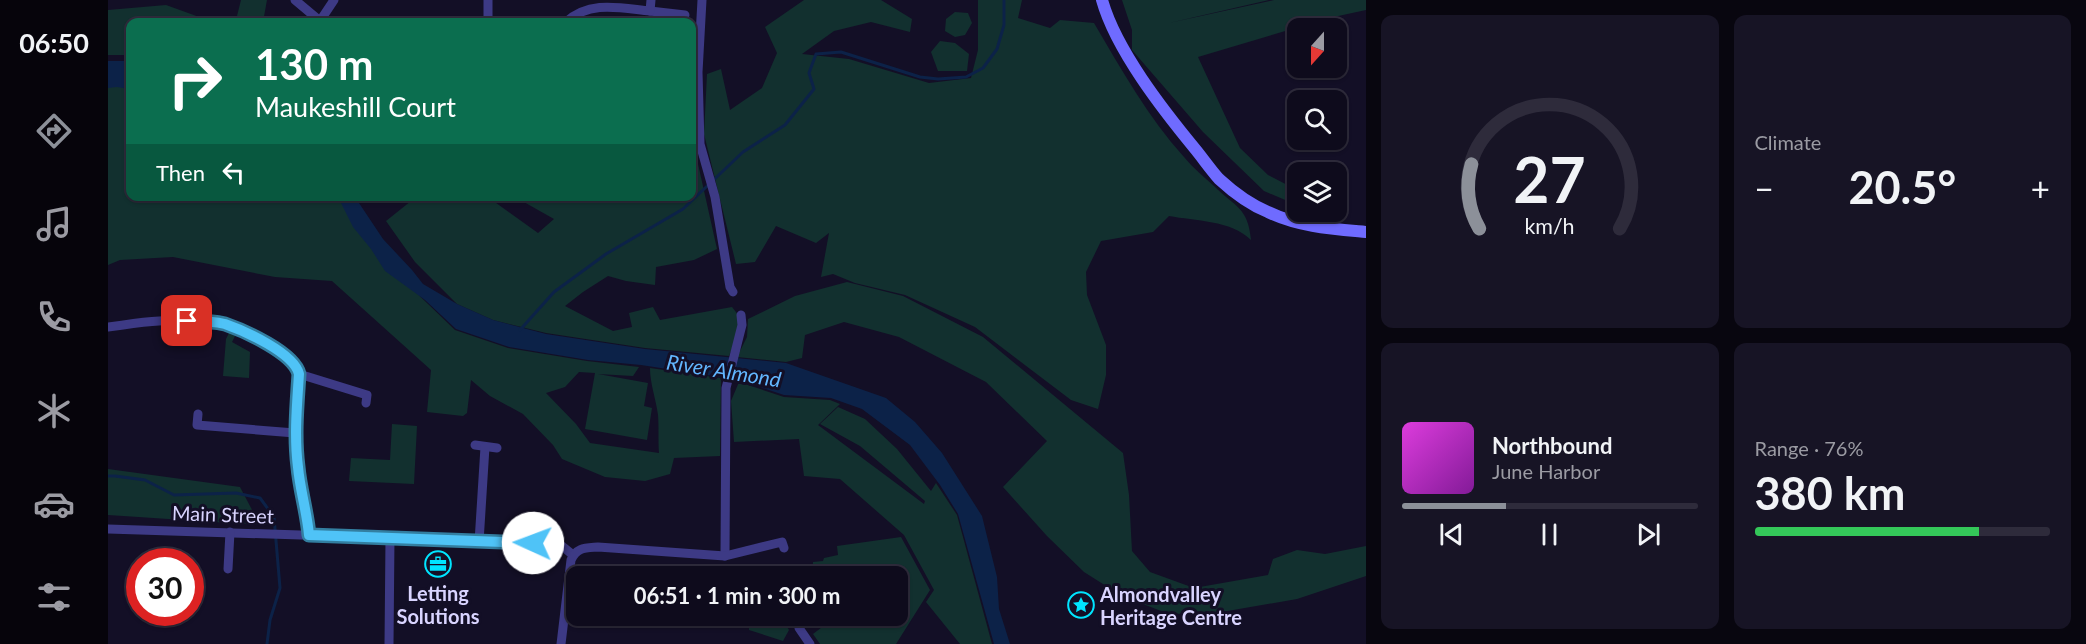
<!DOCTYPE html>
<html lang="en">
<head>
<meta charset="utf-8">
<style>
	:root { --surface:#0e0b1c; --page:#171425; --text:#f1f3f6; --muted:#9b9ba3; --line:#2e2b3b; --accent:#8c9099 }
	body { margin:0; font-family:Lato,sans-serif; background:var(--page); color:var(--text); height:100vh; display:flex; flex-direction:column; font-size:22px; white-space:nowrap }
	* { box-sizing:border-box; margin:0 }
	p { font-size:20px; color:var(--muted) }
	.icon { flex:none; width:33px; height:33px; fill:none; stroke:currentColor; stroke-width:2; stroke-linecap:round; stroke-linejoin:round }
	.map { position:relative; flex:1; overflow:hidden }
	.sheet { display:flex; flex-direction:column; gap:15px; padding:15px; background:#08060f; width:720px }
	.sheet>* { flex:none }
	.hud { position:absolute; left:18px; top:18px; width:570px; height:183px; border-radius:12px; box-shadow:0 2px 4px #0004,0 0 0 2px var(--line); background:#0b6e4f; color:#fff; overflow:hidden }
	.needle { width:39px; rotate:201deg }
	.tools { position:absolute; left:1179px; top:18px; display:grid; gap:12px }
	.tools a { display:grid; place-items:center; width:60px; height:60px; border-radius:12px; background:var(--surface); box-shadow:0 2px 4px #0004,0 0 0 2px var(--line); font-size:30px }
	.speed { position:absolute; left:18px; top:548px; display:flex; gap:12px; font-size:30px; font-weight:700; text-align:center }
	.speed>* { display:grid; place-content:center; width:78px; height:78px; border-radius:50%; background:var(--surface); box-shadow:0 2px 4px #0004,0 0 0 2px var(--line); line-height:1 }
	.speed .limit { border:9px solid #d22; background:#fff; color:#111 }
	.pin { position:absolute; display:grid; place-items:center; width:51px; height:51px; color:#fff; margin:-26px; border-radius:12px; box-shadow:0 3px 9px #0006 }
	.me { position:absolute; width:66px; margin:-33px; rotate:272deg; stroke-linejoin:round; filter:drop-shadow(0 0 4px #0008) }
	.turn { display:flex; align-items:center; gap:21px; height:126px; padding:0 30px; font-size:27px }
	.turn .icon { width:78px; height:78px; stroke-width:2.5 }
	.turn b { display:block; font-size:42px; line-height:51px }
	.then { display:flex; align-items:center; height:57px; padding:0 30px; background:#0003; gap:12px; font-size:22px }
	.big { font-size:45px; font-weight:700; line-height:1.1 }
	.sheet .card { flex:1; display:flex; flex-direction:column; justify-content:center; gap:9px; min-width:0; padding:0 21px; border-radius:12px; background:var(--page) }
	.sheet .dial { align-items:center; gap:0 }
	.dial svg { height:156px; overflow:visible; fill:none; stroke:var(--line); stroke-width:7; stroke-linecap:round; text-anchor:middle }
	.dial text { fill:var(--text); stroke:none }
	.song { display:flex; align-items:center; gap:18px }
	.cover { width:72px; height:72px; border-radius:9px; background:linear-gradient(135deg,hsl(300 70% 55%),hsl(290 70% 35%)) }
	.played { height:6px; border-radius:3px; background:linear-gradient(90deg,var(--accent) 35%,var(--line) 35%) }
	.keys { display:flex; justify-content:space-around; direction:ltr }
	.heat { display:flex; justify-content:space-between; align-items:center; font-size:33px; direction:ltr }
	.charge { height:9px; border-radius:4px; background:linear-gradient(90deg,#34c759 76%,var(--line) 0) }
	.sheet .tiles { flex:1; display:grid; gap:15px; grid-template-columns:repeat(2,1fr) }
	.trip { position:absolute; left:458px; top:566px; width:342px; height:60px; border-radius:12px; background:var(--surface); box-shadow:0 2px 4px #0004,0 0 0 2px var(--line); font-weight:700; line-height:60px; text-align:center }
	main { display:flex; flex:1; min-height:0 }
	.dock { display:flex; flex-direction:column; width:108px; justify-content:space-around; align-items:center; background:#06040b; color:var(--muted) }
	.dock .icon { width:42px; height:42px }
	.dock .on { color:var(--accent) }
	.dock b { font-size:27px; color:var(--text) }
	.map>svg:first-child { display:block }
</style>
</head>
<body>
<main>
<nav class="dock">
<b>06:50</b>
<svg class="icon on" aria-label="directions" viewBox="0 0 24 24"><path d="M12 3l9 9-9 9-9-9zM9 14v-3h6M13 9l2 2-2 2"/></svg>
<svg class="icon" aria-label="music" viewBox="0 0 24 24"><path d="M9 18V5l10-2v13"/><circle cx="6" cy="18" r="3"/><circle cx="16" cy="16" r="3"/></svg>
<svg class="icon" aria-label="phone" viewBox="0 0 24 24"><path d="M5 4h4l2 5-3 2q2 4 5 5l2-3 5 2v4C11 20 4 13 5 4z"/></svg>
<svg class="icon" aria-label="climate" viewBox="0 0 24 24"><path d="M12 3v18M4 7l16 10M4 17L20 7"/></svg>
<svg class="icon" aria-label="car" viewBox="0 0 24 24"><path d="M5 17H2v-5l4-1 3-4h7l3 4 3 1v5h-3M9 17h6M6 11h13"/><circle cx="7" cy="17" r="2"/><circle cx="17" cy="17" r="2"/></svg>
<svg class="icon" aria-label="filters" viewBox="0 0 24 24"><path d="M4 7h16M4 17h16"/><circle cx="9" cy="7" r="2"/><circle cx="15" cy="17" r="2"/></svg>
</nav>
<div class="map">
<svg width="1258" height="644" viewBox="0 0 1258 644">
	<rect width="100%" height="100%" fill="#130f26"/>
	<!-- green -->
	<g fill="#12302f">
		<path d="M133,0H159L155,22H139L129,16Z"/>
		<path d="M696,0H773L804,19L802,32L763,22L726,31L694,54L741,59L821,83L863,78L870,50V0H914L910,18L942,28L952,20L986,23C1013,69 1040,117 1076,157C1085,168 1096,177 1106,186C1127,207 1140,207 1143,240C1123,220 1087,221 1061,216L1045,232L993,241L978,272L979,295L998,345V375L990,409L963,400L867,327L797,295L747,283L725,274L713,277L721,233L708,243L668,226L647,262L628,264L596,134L599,74L613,69L622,110L654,88L669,53L657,27Z"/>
		<path d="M1014,0H1161L1061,23L1166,0H1258V10L1221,18L1090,57L1132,148L1160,175L1189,190V205L1156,191L1095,132L1024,50V30Z"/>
		<path d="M58,5L105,22H22V55H0V10Z"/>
		<path d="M847,12L860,13L864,23L857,35L847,37L837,31L838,19Z"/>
		<path d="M832,41L847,43L861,54L859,71H830L823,52Z"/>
		<path d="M587,80L588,155L609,249L586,260L548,267L547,285L518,281L500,276L475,292L457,306L505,331L524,327L521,313L545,307L552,320L624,307L631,316L629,337L621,356L537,348L438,333L385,320L349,304L307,262L278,221L308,197H374L384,200L430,233L446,219L407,197L584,196V82Z"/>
		<path d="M0,81L22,83V196L237,197L293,278L347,330L400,348L479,361L531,367L525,376L490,374L540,383L536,406L544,408L539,440L477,429L487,373L471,372L457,387L438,393L468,424L482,443L551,453C550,441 551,427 550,415C548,399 542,384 542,368L613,378L612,456L566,458L562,474L537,481L497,477L454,459L445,445L415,414L382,396L363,380L359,413L355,416L319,412L323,370L224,281L167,277L65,257L12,260L0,265Z"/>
		<path d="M739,282L795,296L875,337L1015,453L1021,495L1024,551L1042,572L1086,588L1160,575L1165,559L1189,550L1217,554L1258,546V576L1189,599L1108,613L1061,614L1014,596L976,572L939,536L895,487L939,441L878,382L791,337L736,322L697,335L694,358L678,362L629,357L639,337L640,319L687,296Z"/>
		<path d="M121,333L127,336L124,342L142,352L141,378L115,376L118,339Z"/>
		<path d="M631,382L676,397L722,400L732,404L710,425L816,504L817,501L752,446L712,424L730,407L757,419L789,449L823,491L828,483L849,515L884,644H852L818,602L826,590L796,535L732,479L696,476L691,439L626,442L623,401Z"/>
		<path d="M284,424L309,426L306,484L241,481L243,458L282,460Z"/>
		<path d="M0,469L132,487L152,525L0,515Z"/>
		<path d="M793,537L822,590L788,644H712L705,634L730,615H789V576H704L705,562L715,561L716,558L730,555L729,546Z"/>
		<path d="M641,615H672L681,630L675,641L641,630Z"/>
	</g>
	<!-- water -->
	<g fill="#0c2248">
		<path d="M0,61H22V89L9,87L0,88Z"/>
		<path d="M230,197H247L275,239L304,270L315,284L349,304L385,320L438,334L537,349L678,363L778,398L807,422L834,453L874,516L889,577L891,609L902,644H886L850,514L832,485L802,445L754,409L723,398L676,395L631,380L533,365L480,360L401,347L348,329L317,300L277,271L263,249L245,227Z"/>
	</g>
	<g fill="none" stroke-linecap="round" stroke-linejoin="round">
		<!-- stream -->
		<g stroke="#0c2248" stroke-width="3">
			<path d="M412,330L446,292L498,254L575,209L635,152L677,125L706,89L701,73L708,54L733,52L812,77L830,79L858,77L875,68L889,49L896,25V0"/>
			<path d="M0,476H7L37,480L66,495L128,493L152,498L166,517L172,588L162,620L159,644"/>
		</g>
		<!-- minor -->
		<g stroke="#3d3a85" stroke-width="9">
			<path d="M187,0L212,21"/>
			<path d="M594,0L590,72L592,144L607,197L622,287L625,292"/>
			<path d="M542,11L577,15"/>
			<path d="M215,22L212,21L226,0"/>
			<path d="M380,22V0"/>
			<path d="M458,22C482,0 512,8 542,11L543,0"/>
			<path d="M0,327C61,318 112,312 166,348C177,355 188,362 191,374"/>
			<path d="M90,414L89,425L187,433"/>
			<path d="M367,445L389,448"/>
			<path d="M0,529L445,543L454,546L465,555"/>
			<path d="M201,535C199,512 192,490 190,467C186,436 189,405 191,374L259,395L258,403"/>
			<path d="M371,542L377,447"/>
			<path d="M617,556L618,388L634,325L633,315"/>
			<path d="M120,569L122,532"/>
			<path d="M457,616L536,621"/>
			<path d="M691,628L702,644"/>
			<path d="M281,644L282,538"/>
			<path d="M453,644L463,560C469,547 477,548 490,547L617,556L674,542L676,548"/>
		</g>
		<!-- secondary -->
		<path stroke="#6f6bff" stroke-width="12" d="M994,0C1008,50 1055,110 1088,150C1096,160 1103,170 1111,179C1124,191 1143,205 1160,212C1191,227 1225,229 1258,232"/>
	</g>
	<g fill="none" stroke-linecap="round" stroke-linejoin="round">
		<!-- route casing -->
		<g stroke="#337fa1" stroke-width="15">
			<path id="route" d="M79,321C92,321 105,321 117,324C137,331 186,353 191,374C189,405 186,436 190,467C192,490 199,512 201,535L425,543"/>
		</g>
		<!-- route -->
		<use href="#route" stroke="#4fc3f7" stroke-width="10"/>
	</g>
	<!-- icons -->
	<defs>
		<g id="office-ring" transform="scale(1.35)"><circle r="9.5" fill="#130f26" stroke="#00e5ff" stroke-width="1.5"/><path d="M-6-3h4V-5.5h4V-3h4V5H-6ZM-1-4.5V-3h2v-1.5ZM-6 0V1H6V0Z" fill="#00e5ff"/></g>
		<g id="sight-ring" transform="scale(1.35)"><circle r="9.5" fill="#130f26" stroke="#00e5ff" stroke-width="1.5"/><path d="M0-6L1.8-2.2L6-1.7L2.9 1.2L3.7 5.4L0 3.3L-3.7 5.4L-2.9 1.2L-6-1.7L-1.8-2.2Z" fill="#00e5ff"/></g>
	</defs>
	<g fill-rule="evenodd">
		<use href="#office-ring" x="330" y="564"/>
		<use href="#sight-ring" x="973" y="605"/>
	</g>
	<g text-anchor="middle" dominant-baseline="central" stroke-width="6" stroke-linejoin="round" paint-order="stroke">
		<!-- street labels -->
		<g font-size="20" fill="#d9d4ff" stroke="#130f26">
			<text transform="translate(115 514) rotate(2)">Main Street</text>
		</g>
		<!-- poi labels -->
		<g font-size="20" font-weight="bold" fill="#d9d4ff" stroke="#130f26">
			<text x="330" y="593">Letting<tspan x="330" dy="23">Solutions</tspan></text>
			<text x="992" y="594" text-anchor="start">Almondvalley<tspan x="992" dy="23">Heritage Centre</tspan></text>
		</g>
		<!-- water labels -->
		<g font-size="21" font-style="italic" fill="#62b6ff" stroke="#130f26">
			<text transform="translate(616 370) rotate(9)">River Almond</text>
		</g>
	</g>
</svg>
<div class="tools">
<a><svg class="needle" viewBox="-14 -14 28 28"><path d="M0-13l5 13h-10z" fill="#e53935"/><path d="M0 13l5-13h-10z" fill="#9b9ba3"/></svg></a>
<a><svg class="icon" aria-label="search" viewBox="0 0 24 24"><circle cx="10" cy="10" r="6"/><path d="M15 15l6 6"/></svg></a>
<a><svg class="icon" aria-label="layers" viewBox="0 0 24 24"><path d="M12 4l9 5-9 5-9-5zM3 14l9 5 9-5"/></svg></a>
</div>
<div class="speed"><div class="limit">30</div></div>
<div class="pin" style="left:79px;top:321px;background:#d93025"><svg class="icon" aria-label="arrive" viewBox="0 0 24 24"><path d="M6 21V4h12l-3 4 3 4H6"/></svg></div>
<svg class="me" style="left:425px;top:543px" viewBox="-20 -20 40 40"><circle r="19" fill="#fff"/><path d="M0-13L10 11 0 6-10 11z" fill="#4fc3f7"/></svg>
<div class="trip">06:51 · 1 min · 300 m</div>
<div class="hud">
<div class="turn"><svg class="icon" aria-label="right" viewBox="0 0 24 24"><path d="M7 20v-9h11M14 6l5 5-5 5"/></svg><div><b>130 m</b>Maukeshill Court</div></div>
<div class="then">Then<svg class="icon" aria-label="left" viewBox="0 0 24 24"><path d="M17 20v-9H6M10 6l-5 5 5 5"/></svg></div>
</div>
</div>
<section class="sheet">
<div class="tiles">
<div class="card dial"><svg viewBox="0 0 100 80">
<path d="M14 69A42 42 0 1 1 86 69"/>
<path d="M14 69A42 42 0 0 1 10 36" stroke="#8c9099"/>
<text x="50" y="56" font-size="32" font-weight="700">27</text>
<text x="50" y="72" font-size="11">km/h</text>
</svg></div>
<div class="card"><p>Climate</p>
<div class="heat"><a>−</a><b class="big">20.5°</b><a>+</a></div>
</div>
<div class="card">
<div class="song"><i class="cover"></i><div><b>Northbound</b><p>June Harbor</p></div></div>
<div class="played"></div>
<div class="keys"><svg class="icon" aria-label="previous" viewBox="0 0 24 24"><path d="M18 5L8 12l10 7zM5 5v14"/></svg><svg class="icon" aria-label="pause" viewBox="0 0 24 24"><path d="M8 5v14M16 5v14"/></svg><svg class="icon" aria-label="next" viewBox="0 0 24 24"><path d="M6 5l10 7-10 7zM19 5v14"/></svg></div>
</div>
<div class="card"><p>Range · 76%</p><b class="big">380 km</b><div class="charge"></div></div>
</div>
</section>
</main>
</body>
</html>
